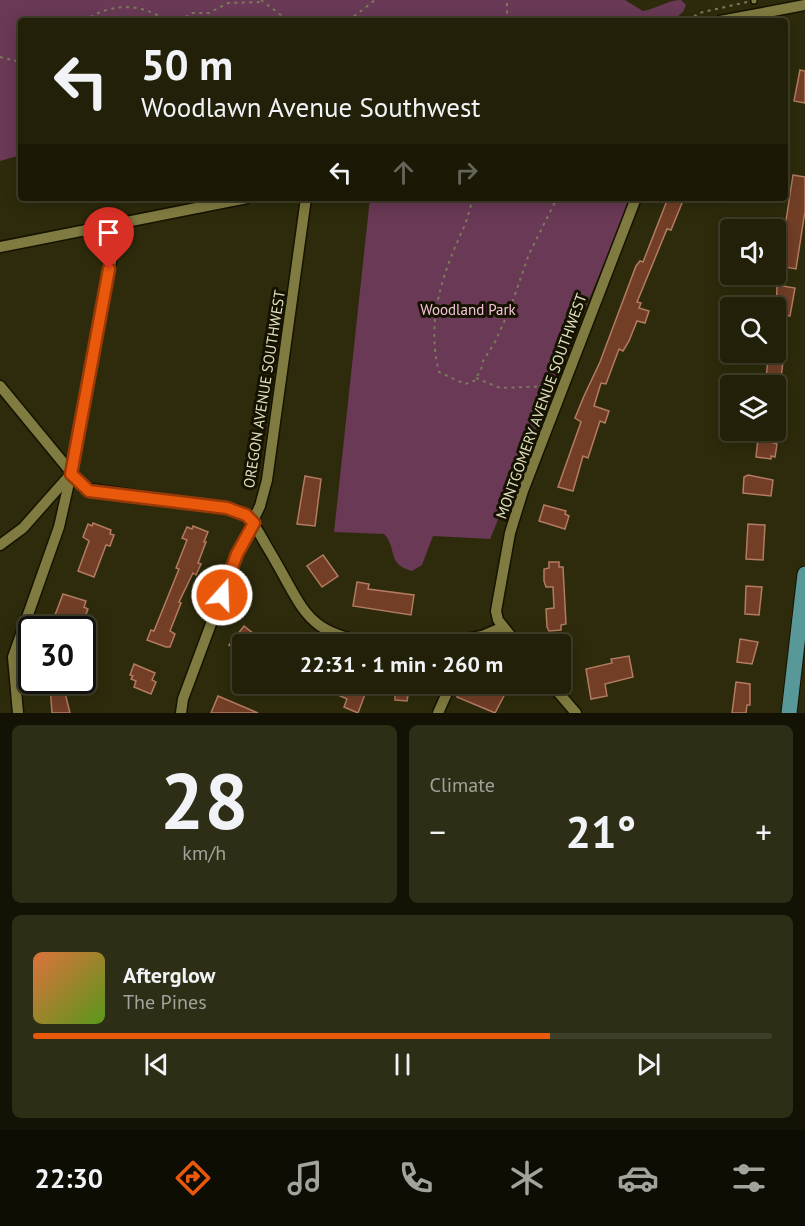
<!DOCTYPE html>
<html lang="en">
<head>
<meta charset="utf-8">
<style>
	:root { --surface:#222008; --page:#2e2d16; --text:#f1f3f6; --muted:#a2a39c; --line:#3f3e29; --accent:#ea580c }
	body { margin:0; font-family:"PT Sans",sans-serif; background:var(--page); color:var(--text); height:100vh; display:flex; flex-direction:column; font-size:22px; white-space:nowrap }
	* { box-sizing:border-box; margin:0 }
	p { font-size:20px; color:var(--muted) }
	.icon { flex:none; width:33px; height:33px; fill:none; stroke:currentColor; stroke-width:2; stroke-linecap:round; stroke-linejoin:round }
	.map { position:relative; height:713px; overflow:hidden }
	.sheet { display:flex; flex-direction:column; gap:12px; padding:12px; background:#131204; flex:1 }
	.sheet>* { flex:none }
	.guide { position:absolute; left:18px; top:18px; width:770px; height:183px; border-radius:6px; box-shadow:0 3px 15px #0003,0 0 0 2px var(--line); background:#222008; color:var(--text); overflow:hidden }
	.controls { position:absolute; left:720px; top:219px; display:grid; gap:12px }
	.controls a { display:grid; place-items:center; width:66px; height:66px; border-radius:6px; background:var(--surface); box-shadow:0 3px 15px #0003,0 0 0 2px var(--line); font-size:30px }
	.speed { position:absolute; left:18px; top:616px; display:flex; gap:12px; font-size:30px; font-weight:700; text-align:center }
	.speed>* { display:grid; place-content:center; width:78px; height:78px; border-radius:50%; background:var(--surface); box-shadow:0 3px 15px #0003,0 0 0 2px var(--line); line-height:1 }
	.speed .limit { border:3px solid #111; border-radius:9px; background:#fff; color:#111 }
	.pin { position:absolute; display:grid; place-items:center; width:51px; height:51px; color:#fff; margin:-62px -26px; border-radius:50% 50% 50% 0; rotate:-45deg; box-shadow:0 0 6px #0007 }
	.pin .icon { rotate:45deg }
	.me { position:absolute; width:66px; margin:-33px; rotate:20deg; stroke-linejoin:round; filter:drop-shadow(0 0 4px #0008) }
	.turn { display:flex; align-items:center; gap:21px; height:126px; padding:0 24px; font-size:27px }
	.turn .icon { width:78px; height:78px; stroke-width:2.5 }
	.turn b { display:block; font-size:42px; line-height:51px }
	.lanes { display:flex; align-items:center; height:57px; padding:0 24px; background:#0003; justify-content:center; gap:30px; direction:ltr }
	.lanes .off { opacity:.35 }
	.big { font-size:45px; font-weight:800; line-height:1.1 }
	.sheet .widget { flex:1; display:flex; flex-direction:column; justify-content:center; gap:9px; min-width:0; padding:0 21px; border-radius:9px; background:var(--page) }
	.sheet .dial { align-items:center; gap:0 }
	.dial b { font-size:78px; line-height:1 }
	.song { display:flex; align-items:center; gap:18px }
	.cover { width:72px; height:72px; border-radius:9px; background:linear-gradient(135deg,hsl(20 70% 55%),hsl(90 70% 35%)) }
	.played { height:6px; border-radius:3px; background:linear-gradient(90deg,var(--accent) 70%,var(--line) 70%) }
	.keys { display:flex; justify-content:space-around; direction:ltr }
	.heat { display:flex; justify-content:space-between; align-items:center; font-size:33px; direction:ltr }
	.sheet .tiles { flex:1; display:grid; gap:12px; grid-template-columns:1fr 1fr }
	.widget:last-child { grid-column:span 2 }
	.trip { position:absolute; left:232px; top:634px; width:339px; height:60px; border-radius:6px; background:var(--surface); box-shadow:0 3px 15px #0003,0 0 0 2px var(--line); font-weight:800; line-height:60px; text-align:center }
	.menu { display:flex; height:96px; justify-content:space-around; align-items:center; background:#0e0d03; color:var(--muted) }
	.menu .icon { width:42px; height:42px }
	.menu .current { color:var(--accent) }
	.menu b { font-size:27px; color:var(--text) }
	.map>svg:first-child { display:block }
</style>
</head>
<body>
<div class="map">
<svg width="805" height="713" viewBox="0 0 805 713">
	<rect width="100%" height="100%" fill="#2d2b0b"/>
	<!-- green -->
	<g fill="#693955">
		<path d="M0,0H625L643,11C658,8 668,0 681,0L686,5L683,12L672,21H21V155L0,161Z"/>
		<path d="M370,198H631L490,539L433,536L422,565L412,571C386,564 398,549 384,534L334,532Z"/>
	</g>
	<!-- building -->
	<g fill="#723e26" stroke="#b37b61" stroke-width="1.5">
		<path d="M800,70L805,71V103L794,101Z"/>
		<path d="M793,175L805,177V211L796,269L779,266Z"/>
		<path d="M668,198H684L671,230L667,229L637,302L641,303L639,308L649,311L645,323L637,321L629,341L623,351L619,349L606,384L601,383L594,406L609,411L605,423L600,421L588,458L583,456L573,491L558,487L581,422L575,418L584,396L600,362L636,266L640,261L643,262Z"/>
		<path d="M777,285L795,288L790,316L776,314Z"/>
		<path d="M776,335L786,337L780,386H765L769,352H776Z"/>
		<path d="M758,438L777,444L775,457L771,456V459L756,457Z"/>
		<path d="M748,475L773,480L771,496L743,493L744,477Z"/>
		<path d="M305,476L321,479L315,526L297,524Z"/>
		<path d="M544,505L566,511L565,514L569,516L565,529L539,521Z"/>
		<path d="M93,523L111,530L110,534L114,535L110,546L106,545L94,577L78,571L89,541L83,537L88,524L92,526Z"/>
		<path d="M748,524L765,525L763,560L746,559Z"/>
		<path d="M193,526L208,532L204,542H206L198,563L201,564L196,575L193,573L179,602L181,603L170,631L175,634L170,647H166L147,640L151,630L154,631L179,569L176,568L187,540L182,538L187,527L192,529Z"/>
		<path d="M323,555L338,576L322,587L307,566Z"/>
		<path d="M549,562H559V567H563L566,624L561,625V630L549,631L547,627L546,609L554,608L553,587H546L544,581V569L549,568Z"/>
		<path d="M357,582L369,584L368,589L414,595L411,615L353,606Z"/>
		<path d="M746,586L762,587L759,615L745,614Z"/>
		<path d="M63,594L86,601L84,607L88,609L81,627L55,615Z"/>
		<path d="M244,626L268,645H243V654L229,645Z"/>
		<path d="M740,639L758,642L752,664L737,662Z"/>
		<path d="M629,656L633,677L605,684L607,696L591,699L586,669L612,663L611,659Z"/>
		<path d="M134,664L155,673L152,680L156,682L151,694L134,687L136,681L131,679L133,676L130,675Z"/>
		<path d="M736,682L750,684V705H747L746,713H732Z"/>
		<path d="M314,684H353L367,689L358,713L344,707L347,699Z"/>
		<path d="M395,684H410L407,701L395,700Z"/>
		<path d="M461,684H496L507,690L495,713L457,697Z"/>
		<path d="M63,685L70,713H52L50,686Z"/>
		<path d="M218,696L258,713H211Z"/>
	</g>
	<g fill="none" stroke-linecap="round" stroke-linejoin="round">
		<!-- lane casing -->
		<g stroke="#161300" stroke-width="8">
			<path id="lane" d="M754,0V1"/>
		</g>
		<!-- street casing -->
		<g stroke="#161300" stroke-width="13">
			<g id="street">
				<path d="M720,21L805,5"/>
				<path d="M0,247L247,198"/>
				<path d="M0,386L84,488L237,510C252,518 258,531 266,545C309,616 301,636 393,645"/>
				<path d="M0,545L23,528L69,476"/>
				<path d="M435,645L482,636L503,627"/>
				<path d="M518,645L498,620L496,611L510,533L523,491L636,198"/>
				<path d="M551,684L576,713"/>
				<path d="M18,713L13,657L59,527L71,474L114,246L111,224"/>
				<path d="M181,713L183,699L237,554L260,506L267,480L306,198"/>
				<path d="M438,713L451,684"/>
			</g>
		</g>
		<!-- primary casing -->
		<g stroke="#161300" stroke-width="17">
			<path id="primary" d="M789,713L805,574"/>
		</g>
		<!-- path -->
		<g stroke="#7c7a5b" stroke-width="2" stroke-dasharray="3 4.5" stroke-linecap="butt">
			<path d="M261,0L289,21"/>
			<path d="M84,21C110,3 140,2 167,21"/>
			<path d="M179,21L192,13H209L228,3L263,2"/>
			<path d="M348,21L375,0"/>
			<path d="M507,21V0"/>
			<path d="M688,21L699,13L747,2"/>
			<path d="M0,57L21,62"/>
			<path d="M474,198C469,208 468,219 463,229C442,275 426,321 439,372L465,384L474,381L481,370L483,361L495,342L511,306L529,254L557,198"/>
			<path d="M476,378L500,388L551,386"/>
		</g>
		<!-- lane -->
		<use href="#lane" stroke="#807b40" stroke-width="5"/>
		<!-- street -->
		<use href="#street" stroke="#807b40" stroke-width="10"/>
		<!-- primary -->
		<use href="#primary" stroke="#599898" stroke-width="15"/>
	</g>
	<g fill="none" stroke-linecap="round" stroke-linejoin="round">
		<!-- route casing -->
		<g stroke="#983908" stroke-width="15">
			<path id="route" d="M109,269L71,474L89,491L227,508L246,515L254,523L237,554L222,595"/>
		</g>
		<!-- route -->
		<use href="#route" stroke="#ea580c" stroke-width="10"/>
	</g>
	<g text-anchor="middle" dominant-baseline="central" stroke-width="6" stroke-linejoin="round" paint-order="stroke">
		<!-- park labels -->
		<g font-size="15" fill="#f5c3de" stroke="#151300">
			<text x="468" y="309">Woodland Park</text>
		</g>
		<!-- street labels -->
		<g font-size="15" fill="#e1e0c2" stroke="#151300">
			<text transform="translate(264 389) rotate(-81)">OREGON AVENUE SOUTHWEST</text>
			<text transform="translate(541 406) rotate(-70)">MONTGOMERY AVENUE SOUTHWEST</text>
		</g>
	</g>
</svg>
<div class="controls">
<a><svg class="icon" aria-label="sound" viewBox="0 0 24 24"><path d="M4 9h4l5-4v14l-5-4H4zM17 9q2 3 0 6"/></svg></a>
<a><svg class="icon" aria-label="search" viewBox="0 0 24 24"><circle cx="10" cy="10" r="6"/><path d="M15 15l6 6"/></svg></a>
<a><svg class="icon" aria-label="layers" viewBox="0 0 24 24"><path d="M12 4l9 5-9 5-9-5zM3 14l9 5 9-5"/></svg></a>
</div>
<div class="speed"><div class="limit">30</div></div>
<div class="pin" style="left:109px;top:269px;background:#d93025"><svg class="icon" aria-label="arrive" viewBox="0 0 24 24"><path d="M6 21V4h12l-3 4 3 4H6"/></svg></div>
<svg class="me" style="left:222px;top:595px" viewBox="-20 -20 40 40"><circle r="17" fill="#ea580c" stroke="#fff" stroke-width="3"/><path d="M0-11L8 9 0 5-8 9z" fill="#fff"/></svg>
<div class="trip">22:31 · 1 min · 260 m</div>
<div class="guide">
<div class="turn"><svg class="icon" aria-label="left" viewBox="0 0 24 24"><path d="M17 20v-9H6M10 6l-5 5 5 5"/></svg><div><b>50 m</b>Woodlawn Avenue Southwest</div></div>
<div class="lanes"><svg class="icon" aria-label="left" viewBox="0 0 24 24"><path d="M17 20v-9H6M10 6l-5 5 5 5"/></svg><svg class="icon off" aria-label="ahead" viewBox="0 0 24 24"><path d="M12 20V5M6 11l6-6 6 6"/></svg><svg class="icon off" aria-label="right" viewBox="0 0 24 24"><path d="M7 20v-9h11M14 6l5 5-5 5"/></svg></div>
</div>
</div>
<section class="sheet">
<div class="tiles">
<div class="widget dial"><b>28</b><p>km/h</p></div>
<div class="widget"><p>Climate</p>
<div class="heat"><a>−</a><b class="big">21°</b><a>+</a></div>
</div>
<div class="widget">
<div class="song"><i class="cover"></i><div><b>Afterglow</b><p>The Pines</p></div></div>
<div class="played"></div>
<div class="keys"><svg class="icon" aria-label="previous" viewBox="0 0 24 24"><path d="M18 5L8 12l10 7zM5 5v14"/></svg><svg class="icon" aria-label="pause" viewBox="0 0 24 24"><path d="M8 5v14M16 5v14"/></svg><svg class="icon" aria-label="next" viewBox="0 0 24 24"><path d="M6 5l10 7-10 7zM19 5v14"/></svg></div>
</div>
</div>
</section>
<nav class="menu">
<b>22:30</b>
<svg class="icon current" aria-label="directions" viewBox="0 0 24 24"><path d="M12 3l9 9-9 9-9-9zM9 14v-3h6M13 9l2 2-2 2"/></svg>
<svg class="icon" aria-label="music" viewBox="0 0 24 24"><path d="M9 18V5l10-2v13"/><circle cx="6" cy="18" r="3"/><circle cx="16" cy="16" r="3"/></svg>
<svg class="icon" aria-label="phone" viewBox="0 0 24 24"><path d="M5 4h4l2 5-3 2q2 4 5 5l2-3 5 2v4C11 20 4 13 5 4z"/></svg>
<svg class="icon" aria-label="climate" viewBox="0 0 24 24"><path d="M12 3v18M4 7l16 10M4 17L20 7"/></svg>
<svg class="icon" aria-label="car" viewBox="0 0 24 24"><path d="M5 17H2v-5l4-1 3-4h7l3 4 3 1v5h-3M9 17h6M6 11h13"/><circle cx="7" cy="17" r="2"/><circle cx="17" cy="17" r="2"/></svg>
<svg class="icon" aria-label="filters" viewBox="0 0 24 24"><path d="M4 7h16M4 17h16"/><circle cx="9" cy="7" r="2"/><circle cx="15" cy="17" r="2"/></svg>
</nav>
</body>
</html>
